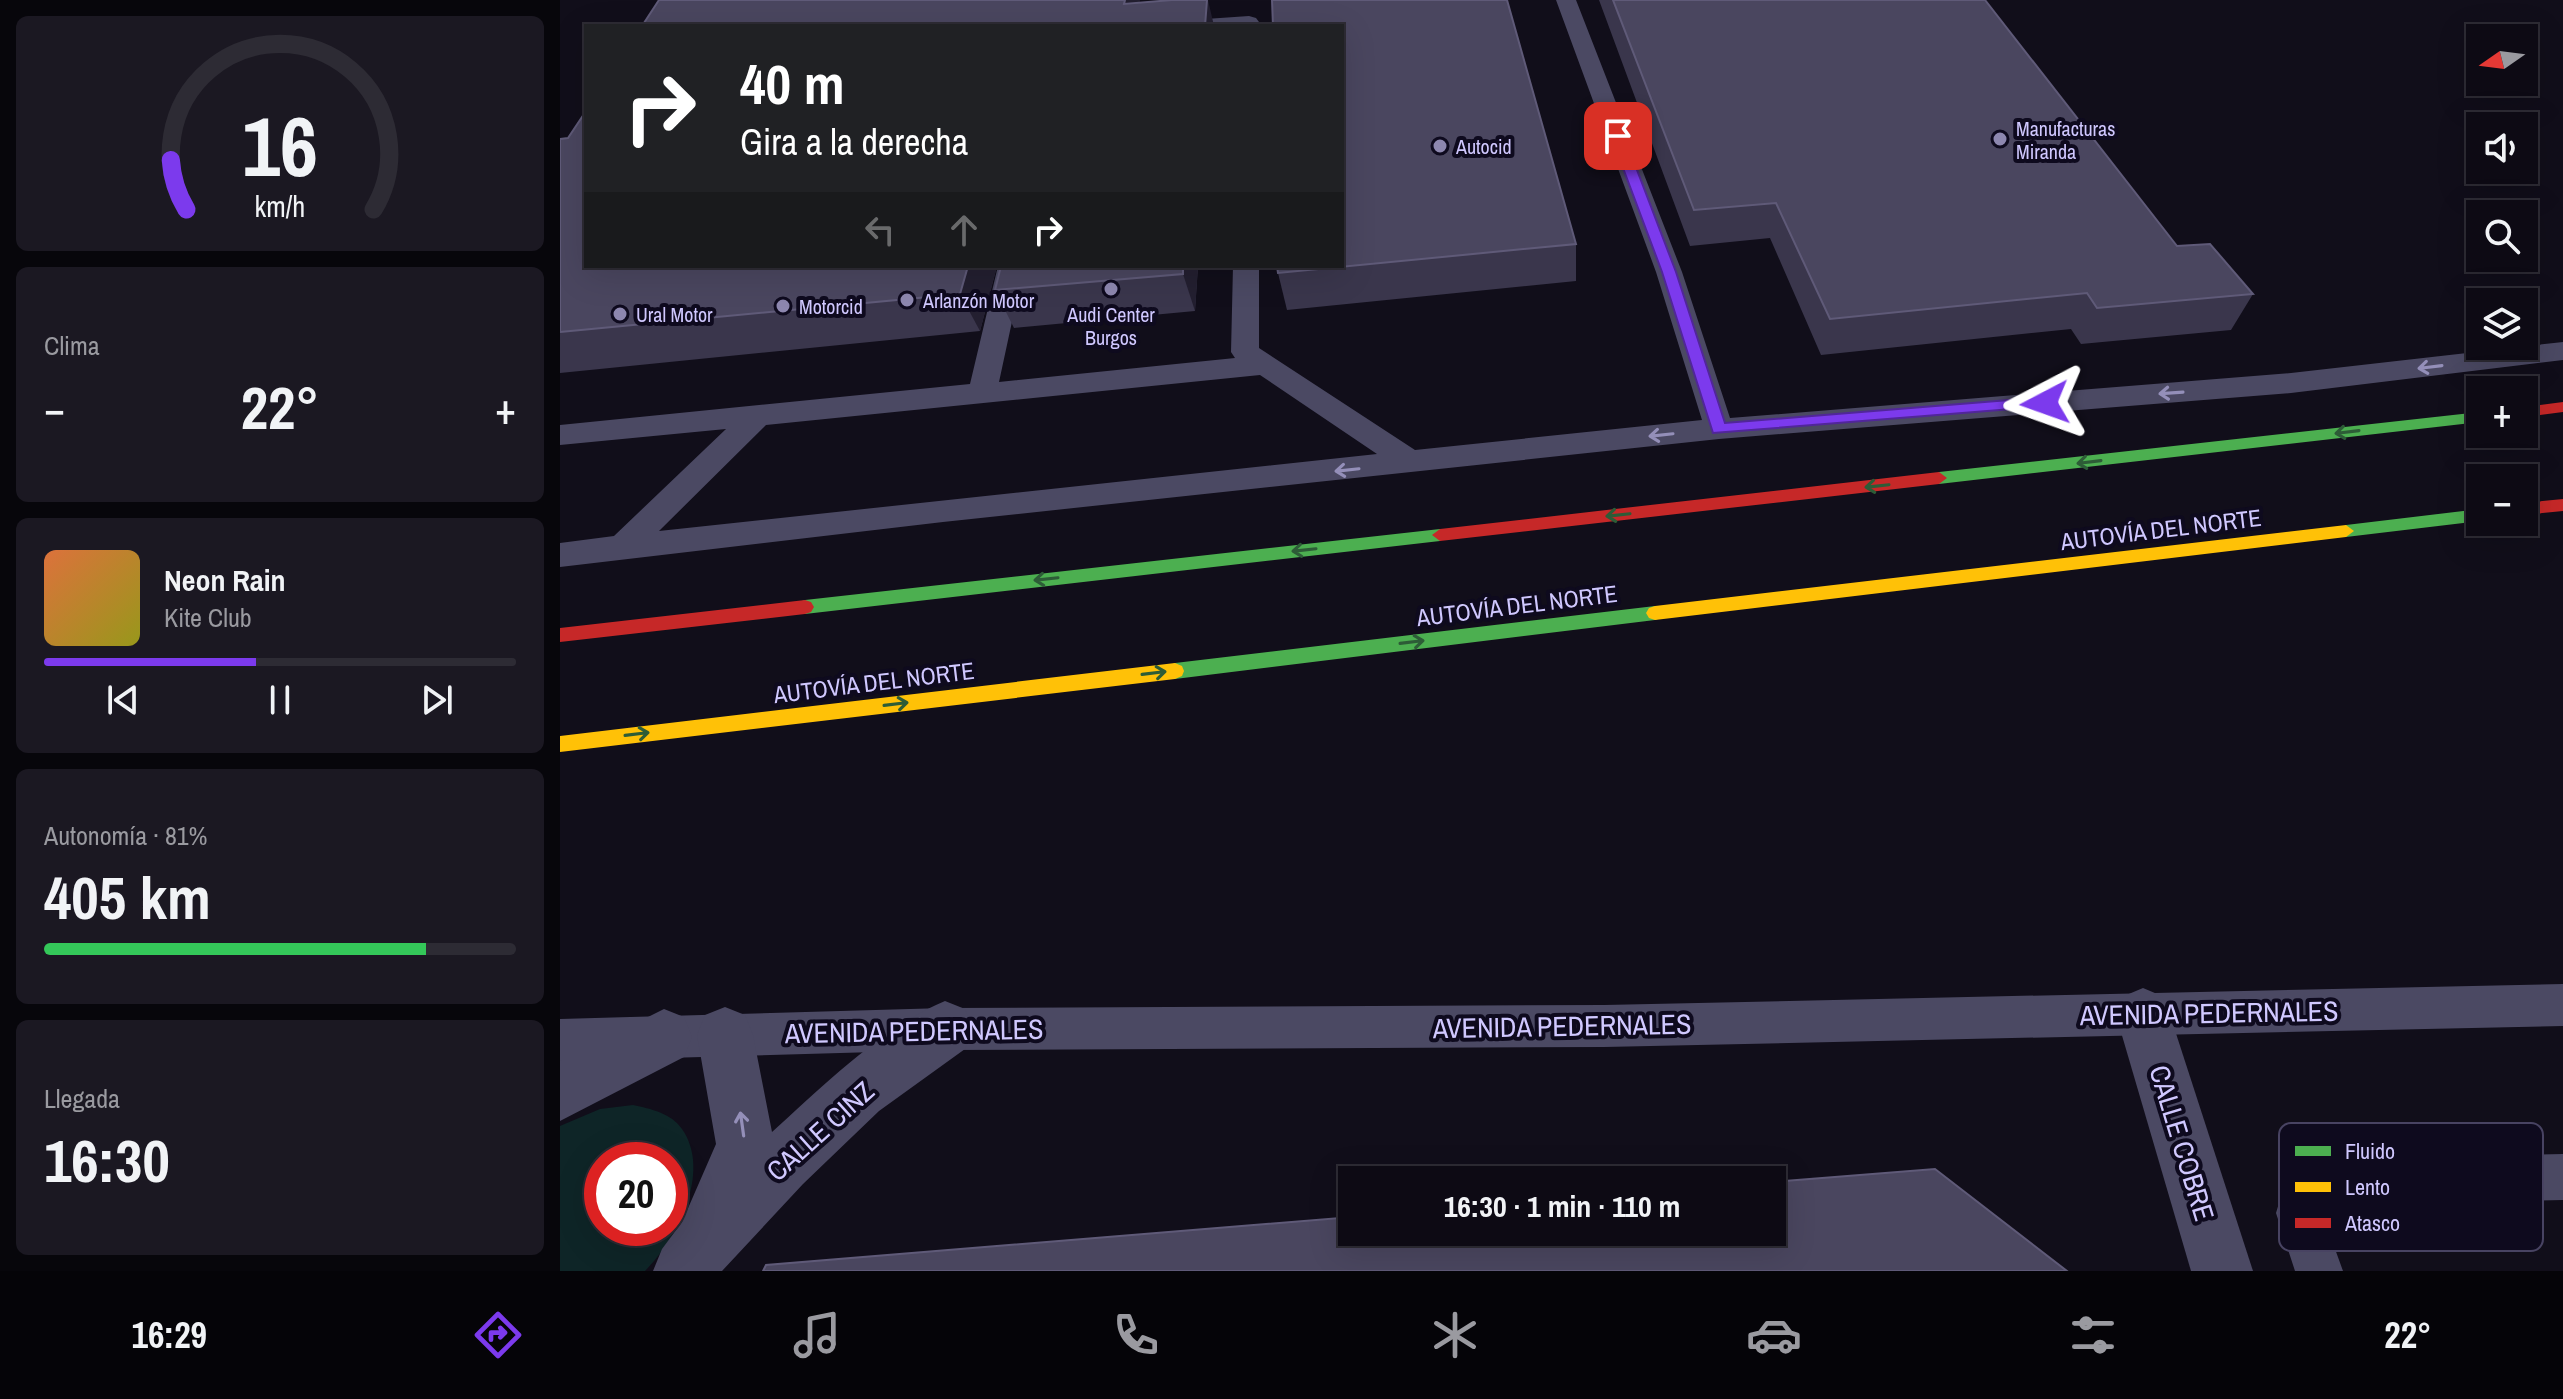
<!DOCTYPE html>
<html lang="es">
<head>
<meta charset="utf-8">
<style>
	:root { --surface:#0d0a14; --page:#1b1822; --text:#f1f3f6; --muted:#9a9aa0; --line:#2d2b34; --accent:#7c3aed }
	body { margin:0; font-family:"Archivo Narrow",sans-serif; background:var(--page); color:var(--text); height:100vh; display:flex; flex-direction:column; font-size:30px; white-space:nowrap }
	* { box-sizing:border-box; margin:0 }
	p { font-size:26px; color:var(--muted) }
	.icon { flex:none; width:44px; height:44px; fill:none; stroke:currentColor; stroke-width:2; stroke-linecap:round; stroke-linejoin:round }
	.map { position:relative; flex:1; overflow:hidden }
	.drawer { display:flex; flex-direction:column; gap:16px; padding:16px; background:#07060b; width:560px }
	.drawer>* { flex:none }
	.hud { position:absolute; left:24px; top:24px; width:760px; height:244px; border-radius:0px; box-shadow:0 8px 32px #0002,0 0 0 2px var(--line); background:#202124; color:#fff; overflow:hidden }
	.needle { width:52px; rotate:256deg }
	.buttons { position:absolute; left:1906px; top:24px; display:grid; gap:16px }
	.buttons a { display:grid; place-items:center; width:72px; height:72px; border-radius:0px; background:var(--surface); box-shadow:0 8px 32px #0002,0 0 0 2px var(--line); font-size:40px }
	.speed { position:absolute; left:24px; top:1142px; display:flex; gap:16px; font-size:40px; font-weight:700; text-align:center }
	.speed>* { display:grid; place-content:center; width:104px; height:104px; border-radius:50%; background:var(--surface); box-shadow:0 8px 32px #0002,0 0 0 2px var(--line); line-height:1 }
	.speed .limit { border:12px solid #d22; background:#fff; color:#111 }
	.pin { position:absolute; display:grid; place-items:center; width:68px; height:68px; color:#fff; margin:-34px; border-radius:16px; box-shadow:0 4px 12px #0006 }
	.me { position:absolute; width:88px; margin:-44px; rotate:266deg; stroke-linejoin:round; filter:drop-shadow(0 0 6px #0008) }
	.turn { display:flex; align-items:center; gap:28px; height:168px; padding:0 24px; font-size:36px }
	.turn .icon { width:104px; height:104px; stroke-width:2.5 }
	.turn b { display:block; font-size:56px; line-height:68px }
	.lanes { display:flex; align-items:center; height:76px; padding:0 24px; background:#0003; justify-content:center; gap:40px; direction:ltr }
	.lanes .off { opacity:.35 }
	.big { font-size:60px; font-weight:700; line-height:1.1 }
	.drawer .tile { flex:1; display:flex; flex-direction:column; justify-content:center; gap:12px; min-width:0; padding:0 28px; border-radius:12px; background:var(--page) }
	.drawer .dial { align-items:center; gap:0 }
	.dial svg { height:208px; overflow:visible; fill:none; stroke:var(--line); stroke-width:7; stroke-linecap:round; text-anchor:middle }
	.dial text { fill:var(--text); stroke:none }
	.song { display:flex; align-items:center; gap:24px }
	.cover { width:96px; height:96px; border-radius:12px; background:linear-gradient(135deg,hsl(20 70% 55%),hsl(60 70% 35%)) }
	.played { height:8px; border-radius:4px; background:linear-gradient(90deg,var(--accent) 45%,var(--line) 45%) }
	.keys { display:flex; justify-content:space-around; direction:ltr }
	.heat { display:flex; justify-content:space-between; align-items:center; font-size:44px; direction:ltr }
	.charge { height:12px; border-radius:6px; background:linear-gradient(90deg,#34c759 81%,var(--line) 0) }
	.trip { position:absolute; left:778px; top:1166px; width:448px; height:80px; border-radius:0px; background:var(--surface); box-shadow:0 8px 32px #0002,0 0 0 2px var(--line); font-weight:700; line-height:80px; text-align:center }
	.menu { display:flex; height:128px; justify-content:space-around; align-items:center; background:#050408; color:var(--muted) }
	.menu .icon { width:56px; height:56px }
	.menu .on { color:var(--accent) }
	.menu b { font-size:36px; color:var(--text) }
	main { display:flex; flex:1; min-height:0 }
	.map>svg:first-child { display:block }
</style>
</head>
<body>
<main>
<section class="drawer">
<div class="tile dial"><svg viewBox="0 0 100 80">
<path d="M14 69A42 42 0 1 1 86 69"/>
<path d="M14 69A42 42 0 0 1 8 50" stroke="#7c3aed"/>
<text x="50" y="56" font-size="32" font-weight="700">16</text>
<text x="50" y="72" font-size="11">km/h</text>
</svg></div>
<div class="tile"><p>Clima</p>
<div class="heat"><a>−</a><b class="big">22°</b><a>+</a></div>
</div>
<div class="tile">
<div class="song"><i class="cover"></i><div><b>Neon Rain</b><p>Kite Club</p></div></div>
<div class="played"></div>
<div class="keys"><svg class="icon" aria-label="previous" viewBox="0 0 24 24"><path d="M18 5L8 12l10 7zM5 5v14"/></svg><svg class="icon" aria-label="pause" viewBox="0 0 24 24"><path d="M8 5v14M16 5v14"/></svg><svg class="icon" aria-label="next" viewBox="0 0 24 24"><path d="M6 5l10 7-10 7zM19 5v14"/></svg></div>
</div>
<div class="tile"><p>Autonomía · 81%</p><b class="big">405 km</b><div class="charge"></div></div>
<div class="tile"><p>Llegada</p><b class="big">16:30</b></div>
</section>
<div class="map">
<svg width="2003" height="1271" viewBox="0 0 2003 1271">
	<rect width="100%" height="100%" fill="#110e1a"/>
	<!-- green -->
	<path fill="#0e2527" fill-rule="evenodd" d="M73,1105C91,1109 111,1113 122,1129C152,1172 117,1239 85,1271H0V1126L40,1109ZM42,1160H110V1228H42Z"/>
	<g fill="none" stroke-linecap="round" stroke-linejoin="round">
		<!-- lane -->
		<g fill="#4b4963" fill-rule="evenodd">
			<path d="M996,0H1016L1122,272L1170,418L1731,373L2003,342V360L1731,393L1159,439L383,522L0,567V543L54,536L166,429L0,445V425L410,384L438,266H464L439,382L675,358L671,352L673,266H699V348L855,450L1142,420L1096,272ZM700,375L817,454L99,531L206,425Z"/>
			<path d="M689,16L696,18L699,22L696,26H621L631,20Z"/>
			<path d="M2003,984V1026L1044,1047L385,1050L0,1061V1019L385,1008L1044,1005Z"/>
			<path d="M2003,1154V1200L1764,1206L1762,1213L1783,1271H1735L1716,1213L1730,1167L1746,1160Z"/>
		</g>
		<!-- street -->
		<g fill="#4b4963" fill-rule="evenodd">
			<path d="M1583,988L1602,996L1610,1015L1693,1271H1631L1556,1015L1564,996Z"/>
			<path d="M385,1001L405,1009L413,1029L405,1049L319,1111L243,1184L162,1271H93L102,1249L122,1222L156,1144L137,1035L145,1015L165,1007L185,1015L193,1035L212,1132C263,1086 321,1028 385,1001Z"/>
			<path d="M104,1009L124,1017L132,1037L124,1057L0,1121V1061Z"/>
		</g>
		<!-- fast -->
		<g fill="#4caf50" fill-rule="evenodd">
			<path d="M1920,412V422L1379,484L1371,478L1379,472Z"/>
			<path d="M1920,509V521L1786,537L1778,531L1786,525Z"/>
			<path d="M880,529L888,535L880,541L245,614L239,612L236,607L239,602L245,600Z"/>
			<path d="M1095,606L1101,608L1104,613L1101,618L1095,620L615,679L608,676L606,671L608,666L615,663Z"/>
		</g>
		<!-- slow -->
		<g fill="#ffc107" fill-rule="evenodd">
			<path d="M1786,525L1794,531L1786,537L1095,620L1089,618L1086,613L1089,608L1095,606Z"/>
			<path d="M615,663L622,666L624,671L622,676L615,679L0,752V736Z"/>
		</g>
		<!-- jam -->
		<g fill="#c62828" fill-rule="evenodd">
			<path d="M2003,402V412L1964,417V407Z"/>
			<path d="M1379,472L1387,478L1379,484L880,541L872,535L880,529Z"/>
			<path d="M2003,499V511L1964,515V503Z"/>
			<path d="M245,600L251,602L254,607L251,612L245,614L0,642V628Z"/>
		</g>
	</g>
	<!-- wall -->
	<g fill="#3a364c">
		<path d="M1039,0H1425L1617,246L1693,294L1671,330L1521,344L1511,329L1261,355L1210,238L1130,246Z"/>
		<path d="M0,139L437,266L420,331L0,373Z"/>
		<path d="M1016,244V281L727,310L718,273Z"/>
		<path d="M441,266H638L635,311L454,328L435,290Z"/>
	</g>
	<!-- shaded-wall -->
	<g fill="#231f30">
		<path d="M565,0H580L577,26L564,4Z"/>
		<path d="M647,0H648L654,26H645Z"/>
		<path d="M408,266H437L420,331L400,294Z"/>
		<path d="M623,266H638L635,311L623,274Z"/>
	</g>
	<!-- building -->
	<g fill="#4a465f" stroke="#5f5a78" stroke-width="2">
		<path d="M99,0H565L564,4L612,0H647L645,26H82Z"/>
		<path d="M712,0H947L1016,244L718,273L717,266H782V26H713Z"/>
		<path d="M1053,0H1425L1617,246L1650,244L1693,294L1537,308L1527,293L1270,319L1216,203L1134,210Z"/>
		<path d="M26,111V266H408L400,294L0,332V139L8,138Z"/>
		<path d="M441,266H623V274L435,290Z"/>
		<path d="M1375,1169L1507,1271H203L206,1265L792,1217V1232H1212V1182Z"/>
	</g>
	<!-- one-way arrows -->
	<defs><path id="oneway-shaft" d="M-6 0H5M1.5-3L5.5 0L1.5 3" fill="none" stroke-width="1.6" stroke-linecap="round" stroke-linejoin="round" transform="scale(2)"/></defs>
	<g stroke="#948fb9">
		<use href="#oneway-shaft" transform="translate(1870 367) rotate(173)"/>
		<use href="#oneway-shaft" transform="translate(1611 393) rotate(176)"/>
		<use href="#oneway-shaft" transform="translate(1101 435) rotate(174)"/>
		<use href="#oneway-shaft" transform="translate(787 470) rotate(174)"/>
		<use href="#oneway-shaft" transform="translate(182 1124) rotate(-98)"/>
	</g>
	<g stroke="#2d5c37">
		<use href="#oneway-shaft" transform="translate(1787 432) rotate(173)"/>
		<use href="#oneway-shaft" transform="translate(1529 462) rotate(173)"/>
		<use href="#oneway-shaft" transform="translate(1317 486) rotate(174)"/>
		<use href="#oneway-shaft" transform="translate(1058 515) rotate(174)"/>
		<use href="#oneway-shaft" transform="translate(744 550) rotate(174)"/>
		<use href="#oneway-shaft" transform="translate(486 579) rotate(174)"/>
		<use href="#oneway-shaft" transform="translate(852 642) rotate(-7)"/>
		<use href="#oneway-shaft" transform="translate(594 673) rotate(-7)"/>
		<use href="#oneway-shaft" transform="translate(336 704) rotate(-7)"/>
		<use href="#oneway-shaft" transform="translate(77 734) rotate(-7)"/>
	</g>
	<!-- route -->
	<path fill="#7c3aed" stroke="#51269a" stroke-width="2" d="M1053,134L1064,136L1116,272L1165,423L1485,397L1490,399V406L1153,433L1102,272L1051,136Z"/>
	<!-- markers -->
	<g fill="#8d87af" stroke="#0e0a1e" stroke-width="3">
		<circle cx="1440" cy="139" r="8"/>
		<circle cx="880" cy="146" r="8"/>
		<circle cx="551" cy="289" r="8"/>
		<circle cx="347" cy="300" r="8"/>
		<circle cx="223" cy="306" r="8"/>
		<circle cx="60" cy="314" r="8"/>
	</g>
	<g text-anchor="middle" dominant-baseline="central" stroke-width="8" stroke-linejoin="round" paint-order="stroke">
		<!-- far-poi labels -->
		<g font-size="20" fill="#d0c8ff" stroke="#0e0a1e" text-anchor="start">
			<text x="1456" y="128">Manufacturas<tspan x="1456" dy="23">Miranda</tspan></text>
			<text x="896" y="146">Autocid</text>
			<text x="363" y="300">Arlanzón Motor</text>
			<text x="239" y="306">Motorcid</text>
			<text x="76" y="314">Ural Motor</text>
			<text x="551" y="314" text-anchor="middle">Audi Center<tspan x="551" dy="23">Burgos</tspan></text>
		</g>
		<!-- street labels -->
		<g font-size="24" fill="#d0c8ff" stroke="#0e0a1e">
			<text transform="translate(1601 529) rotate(-7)">AUTOVÍA DEL NORTE</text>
			<text transform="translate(957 605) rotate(-7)">AUTOVÍA DEL NORTE</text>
			<text transform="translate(314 682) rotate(-7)">AUTOVÍA DEL NORTE</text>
		</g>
		<!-- near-street labels -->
		<g font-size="28" fill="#d0c8ff" stroke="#0e0a1e">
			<text transform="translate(1649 1013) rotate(-1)">AVENIDA PEDERNALES</text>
			<text transform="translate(1002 1026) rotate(-1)">AVENIDA PEDERNALES</text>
			<text transform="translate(354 1031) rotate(-1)">AVENIDA PEDERNALES</text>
			<text transform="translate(260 1131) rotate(-42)">CALLE CINZ</text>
			<text transform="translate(1622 1143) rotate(73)">CALLE COBRE</text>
		</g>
	</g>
	<!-- legend -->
	<rect x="1719" y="1123" width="264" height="128" rx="12" fill="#0e0a1e" stroke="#484362" stroke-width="2"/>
	<rect x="1735" y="1146" width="36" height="10" fill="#4caf50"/>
	<rect x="1735" y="1182" width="36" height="10" fill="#ffc107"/>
	<rect x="1735" y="1218" width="36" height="10" fill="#c62828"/>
	<g font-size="22" fill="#d0c8ff">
		<text x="1785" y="1159">Fluido</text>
		<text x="1785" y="1195">Lento</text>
		<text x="1785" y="1231">Atasco</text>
	</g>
</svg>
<div class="buttons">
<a><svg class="needle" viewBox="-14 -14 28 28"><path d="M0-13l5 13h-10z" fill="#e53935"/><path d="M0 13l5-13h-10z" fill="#9a9aa0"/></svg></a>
<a><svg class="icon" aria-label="sound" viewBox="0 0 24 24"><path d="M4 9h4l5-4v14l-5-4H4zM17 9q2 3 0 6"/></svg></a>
<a><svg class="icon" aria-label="search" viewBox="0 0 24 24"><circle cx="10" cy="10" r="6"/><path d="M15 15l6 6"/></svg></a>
<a><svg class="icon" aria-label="layers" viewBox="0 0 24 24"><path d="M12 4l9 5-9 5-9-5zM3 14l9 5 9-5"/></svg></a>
<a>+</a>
<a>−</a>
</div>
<div class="speed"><div class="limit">20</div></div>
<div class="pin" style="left:1058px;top:136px;background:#d93025"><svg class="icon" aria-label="arrive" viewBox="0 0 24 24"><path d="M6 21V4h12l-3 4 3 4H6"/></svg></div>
<svg class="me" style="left:1485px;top:403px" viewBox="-20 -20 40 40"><path d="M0-17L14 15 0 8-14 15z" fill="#7c3aed" stroke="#fff" stroke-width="4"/></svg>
<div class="trip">16:30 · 1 min · 110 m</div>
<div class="hud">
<div class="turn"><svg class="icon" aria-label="right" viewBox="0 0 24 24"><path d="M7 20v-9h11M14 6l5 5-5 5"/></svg><div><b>40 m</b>Gira a la derecha</div></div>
<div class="lanes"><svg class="icon off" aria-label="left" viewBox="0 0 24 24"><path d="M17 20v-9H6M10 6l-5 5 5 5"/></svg><svg class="icon off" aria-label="ahead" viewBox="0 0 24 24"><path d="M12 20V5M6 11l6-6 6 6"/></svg><svg class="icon" aria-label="right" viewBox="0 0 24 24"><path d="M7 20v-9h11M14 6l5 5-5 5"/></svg></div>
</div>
</div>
</main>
<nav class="menu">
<b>16:29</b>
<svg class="icon on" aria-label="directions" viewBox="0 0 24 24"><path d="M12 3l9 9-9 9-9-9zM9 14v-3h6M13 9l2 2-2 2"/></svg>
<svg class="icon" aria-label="music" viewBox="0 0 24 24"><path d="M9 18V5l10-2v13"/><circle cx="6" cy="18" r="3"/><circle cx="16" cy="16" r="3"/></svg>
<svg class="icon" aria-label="phone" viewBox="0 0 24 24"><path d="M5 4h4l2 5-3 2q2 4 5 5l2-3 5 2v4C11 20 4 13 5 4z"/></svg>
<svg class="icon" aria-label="climate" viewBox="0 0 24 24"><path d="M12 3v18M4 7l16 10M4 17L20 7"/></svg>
<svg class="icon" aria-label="car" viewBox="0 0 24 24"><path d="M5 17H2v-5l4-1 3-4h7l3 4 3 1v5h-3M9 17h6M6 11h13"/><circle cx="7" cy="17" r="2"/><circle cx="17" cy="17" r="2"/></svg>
<svg class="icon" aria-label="filters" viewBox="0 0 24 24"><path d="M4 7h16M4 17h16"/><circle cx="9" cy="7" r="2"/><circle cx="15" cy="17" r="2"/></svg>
<b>22°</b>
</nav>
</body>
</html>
